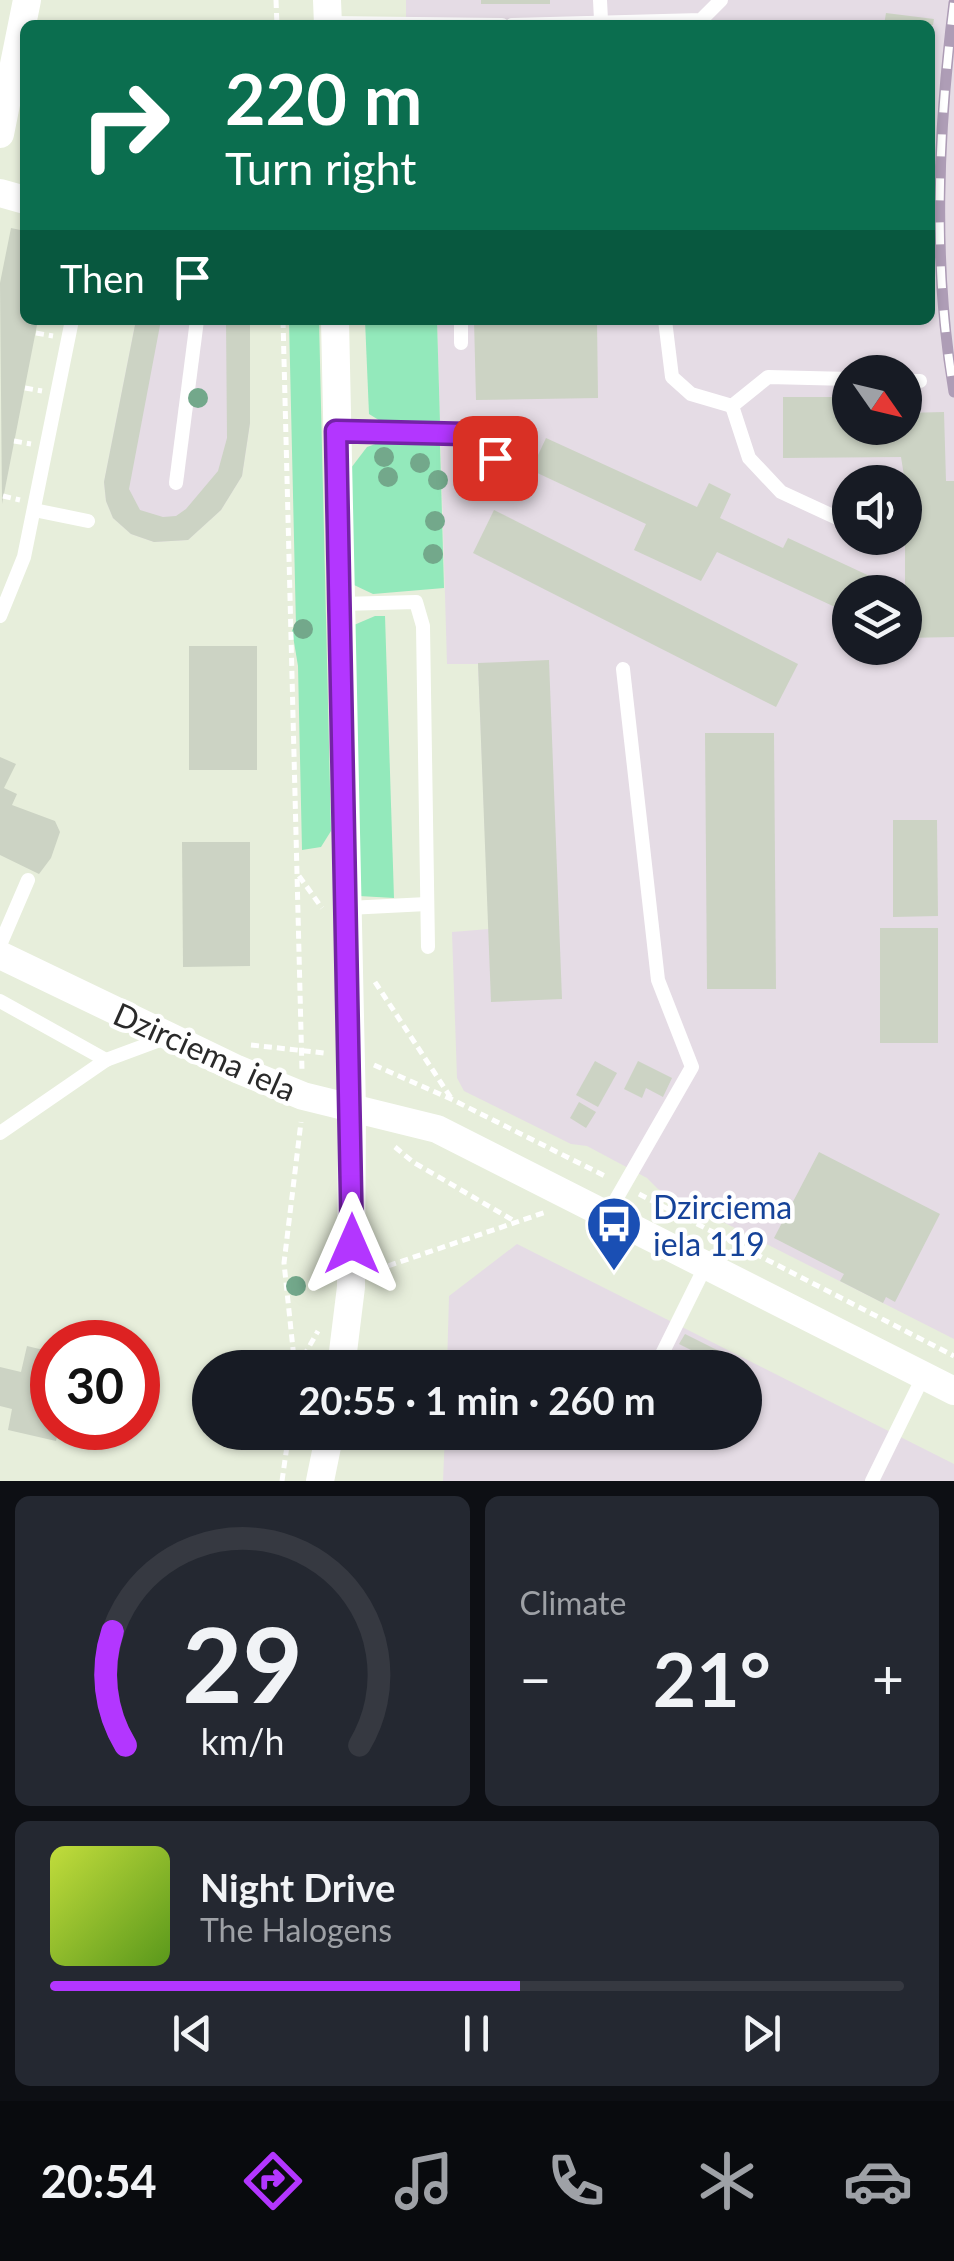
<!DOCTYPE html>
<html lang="en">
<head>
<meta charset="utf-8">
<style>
	:root { --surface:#171b24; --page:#242831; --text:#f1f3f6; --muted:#9ea1a6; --line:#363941; --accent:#b336ff }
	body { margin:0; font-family:Lato,sans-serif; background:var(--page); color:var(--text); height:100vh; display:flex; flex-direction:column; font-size:38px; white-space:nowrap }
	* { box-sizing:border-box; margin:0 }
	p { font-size:32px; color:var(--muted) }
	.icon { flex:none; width:55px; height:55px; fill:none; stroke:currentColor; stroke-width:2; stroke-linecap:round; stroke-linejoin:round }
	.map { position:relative; height:1481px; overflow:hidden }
	.sheet { display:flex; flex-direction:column; gap:15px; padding:15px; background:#0d0f14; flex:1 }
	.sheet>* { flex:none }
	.hud { position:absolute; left:20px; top:20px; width:915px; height:305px; border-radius:15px; box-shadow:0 2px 8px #0004; background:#0b6e4f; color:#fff; overflow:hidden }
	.needle { width:65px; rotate:124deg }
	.fabs { position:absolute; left:832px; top:355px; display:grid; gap:20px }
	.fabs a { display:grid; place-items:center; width:90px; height:90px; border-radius:50%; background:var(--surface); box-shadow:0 2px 8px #0004; font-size:50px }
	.speed { position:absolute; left:30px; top:1320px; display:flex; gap:20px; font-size:50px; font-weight:700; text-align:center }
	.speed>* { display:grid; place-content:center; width:130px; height:130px; border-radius:50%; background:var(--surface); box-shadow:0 2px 8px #0004; line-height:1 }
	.speed .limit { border:15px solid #d22; background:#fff; color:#111 }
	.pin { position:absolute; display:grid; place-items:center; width:85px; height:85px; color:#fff; margin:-42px; border-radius:20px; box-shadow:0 5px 15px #0006 }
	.me { position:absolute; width:110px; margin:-55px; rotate:0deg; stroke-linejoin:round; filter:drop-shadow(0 0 8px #0008) }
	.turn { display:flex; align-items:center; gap:35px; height:210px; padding:0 40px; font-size:45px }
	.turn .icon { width:130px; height:130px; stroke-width:2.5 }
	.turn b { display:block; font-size:70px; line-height:85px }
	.then { display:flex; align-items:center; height:95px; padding:0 40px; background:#0003; gap:20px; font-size:38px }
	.big { font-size:75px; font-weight:700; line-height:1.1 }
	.sheet .card { flex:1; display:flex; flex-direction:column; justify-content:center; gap:15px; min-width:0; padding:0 35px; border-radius:15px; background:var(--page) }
	.sheet .dial { align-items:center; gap:0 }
	.dial svg { height:260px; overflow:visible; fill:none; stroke:var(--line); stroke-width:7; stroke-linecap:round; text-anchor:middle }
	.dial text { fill:var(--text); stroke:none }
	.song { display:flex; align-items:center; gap:30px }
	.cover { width:120px; height:120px; border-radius:15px; background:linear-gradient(135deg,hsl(70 70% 55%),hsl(90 70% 35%)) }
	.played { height:10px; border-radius:5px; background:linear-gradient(90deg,var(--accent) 55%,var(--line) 55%) }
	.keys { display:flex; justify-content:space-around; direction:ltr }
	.heat { display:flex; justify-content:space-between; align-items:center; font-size:55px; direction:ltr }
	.sheet .tiles { flex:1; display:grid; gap:15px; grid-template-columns:1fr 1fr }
	.card:last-child { grid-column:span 2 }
	.trip { position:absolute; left:192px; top:1350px; width:570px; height:100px; border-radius:50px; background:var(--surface); box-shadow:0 2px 8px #0004; font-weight:700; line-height:100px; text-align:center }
	.dock { display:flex; height:160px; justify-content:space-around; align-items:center; background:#090b0e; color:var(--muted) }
	.dock .icon { width:70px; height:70px }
	.dock .selected { color:var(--accent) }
	.dock b { font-size:45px; color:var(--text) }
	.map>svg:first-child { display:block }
</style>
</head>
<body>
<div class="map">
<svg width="954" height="1481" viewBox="0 0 954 1481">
	<rect width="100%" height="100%" fill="#e7eedb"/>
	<!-- industrial -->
	<g fill="#e5dce5" fill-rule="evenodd">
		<path d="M406,0H954V1339L658,1189L647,1178L587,1146L571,1144L464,1091L457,1078L452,932L489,929L478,664H447L437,320H930V25H406ZM850,372H905V428H850ZM850,482H905V538H850ZM850,592H905V648H850Z"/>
		<path d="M136,320H250V423L242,476L221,510L188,540L154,542L131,534L113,518L106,501L104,482Z"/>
		<path d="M517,1244L954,1464V1481H443L445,1433L745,1432V1368L447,1367L449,1296Z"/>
	</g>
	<!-- green -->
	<g fill="#93e9bb">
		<path d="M289,320H319L331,831L321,847L302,850L298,666L292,630L296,626Z"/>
		<path d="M365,320H437L440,423L382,422L369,414Z"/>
		<path d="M381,442L440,443L444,588L373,594L354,585L351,468L367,447Z"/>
		<path d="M375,616H385L394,898L359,896L354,625Z"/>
	</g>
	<!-- building -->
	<g fill="#ccd3c4">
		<rect x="481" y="0" width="69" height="4"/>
		<path d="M886,13L934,19L933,25H884Z"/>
		<path d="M785,20L848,21V25H785Z"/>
		<path d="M11,228L25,231V320H38L2,504L0,283Z"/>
		<path d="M136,320H161L129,489L140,510L163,517L176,516L186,509L218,471L227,438L226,320H250V423L242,476L221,510L188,540L154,542L131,534L113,518L106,501L104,482Z"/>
		<path d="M474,320H597L598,398L476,400Z"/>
		<path d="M783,397H850V428H905V413L944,412L946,481H954V637L905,638V482L901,457L783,458Z"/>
		<path d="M546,438L697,507L709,483L731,494L720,518L783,548L788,538L904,592H850V614L717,552L701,581L634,550L646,524L531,470Z"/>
		<path d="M494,510L798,664L776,707L473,553Z"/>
		<rect x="189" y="646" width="68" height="124"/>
		<path d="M549,660L562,999L491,1002L478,663Z"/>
		<path d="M705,733H774L776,989H707Z"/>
		<path d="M0,757L16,764L4,788L17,794L12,805L55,821L60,832L51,858L39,874L0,855Z"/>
		<path d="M893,820H937L938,916L893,917Z"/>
		<path d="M182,842H250V966L183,967Z"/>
		<rect x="880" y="928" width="58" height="115"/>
		<path d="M595,1061L617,1073L598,1107L576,1095Z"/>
		<path d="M638,1061L672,1078L663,1097L646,1088L642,1098L624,1089Z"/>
		<path d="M579,1102L596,1112L586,1128L570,1118Z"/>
		<path d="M819,1152L940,1214L895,1302L886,1297L883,1303L840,1281L844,1274L774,1238Z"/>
		<path d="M685,1334L719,1351L713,1361L679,1344Z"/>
		<path d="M27,1346L52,1352V1428H59L56,1441L8,1430L12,1409L0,1406V1367L21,1372Z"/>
	</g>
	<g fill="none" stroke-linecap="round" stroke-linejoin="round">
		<!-- path -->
		<g stroke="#fff" stroke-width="5" stroke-dasharray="8 5" stroke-linecap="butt">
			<path d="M276,0L277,25"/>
			<path d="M283,320L302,1071"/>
			<path d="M36,333L53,336"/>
			<path d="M25,388L42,391"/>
			<path d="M14,441L31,444"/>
			<path d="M3,496L20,500"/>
			<path d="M299,876L322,908"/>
			<path d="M375,982L451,1098"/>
			<path d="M251,1045L324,1053"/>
			<path d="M374,1065L451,1099L607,1177"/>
			<path d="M395,1147L413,1162L516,1222"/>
			<path d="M639,1194L954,1356"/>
			<path d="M376,1270L546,1212"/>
			<path d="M295,1368L284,1263L301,1122"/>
			<path d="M297,1368L318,1331"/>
			<path d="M282,1481L289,1432"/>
		</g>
		<!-- service -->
		<g stroke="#fff" stroke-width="14">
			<path d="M600,0L601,20"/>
			<path d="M328,23L502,25"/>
			<path d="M512,25L701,20L721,0"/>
			<path d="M665,320L672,377L691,394L732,406"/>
			<path d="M461,343V320"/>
			<path d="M905,381H920"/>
			<path d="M732,406L749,458L781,492L850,524"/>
			<path d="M732,406L768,377L850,379"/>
			<path d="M337,431L465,433L525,481"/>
			<path d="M176,483L197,320"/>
			<path d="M34,510L88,521"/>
			<path d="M880,538L885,540"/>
			<path d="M341,604L416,602L423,626L428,947"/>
			<path d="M0,616L24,557L72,320"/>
			<path d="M348,908L427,904"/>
			<path d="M0,945L28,880"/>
			<path d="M0,1001L106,1060"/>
			<path d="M0,1133L106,1060L168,1037"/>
			<path d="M607,1215L692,1067L658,980L623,669"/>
			<path d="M655,1368L706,1265"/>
			<path d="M872,1481L924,1375"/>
		</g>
		<!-- minor -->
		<g stroke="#fff" stroke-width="28">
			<path d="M327,0L328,25"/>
			<path d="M0,134L27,0"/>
			<path d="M0,193L25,200"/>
			<path d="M335,320L352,1111L351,1287L341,1368"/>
			<path d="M0,955L237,1069L303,1096L437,1129L954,1391"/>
			<path d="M320,1481L330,1432"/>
		</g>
		<!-- rail casing -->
		<g stroke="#ae9db6" stroke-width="11">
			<path id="rail" d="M954,3C938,131 932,264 954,392"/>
		</g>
		<!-- rail -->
		<use href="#rail" stroke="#fff" stroke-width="8" stroke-dasharray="22" stroke-linecap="butt"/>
	</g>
	<!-- trees -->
	<g fill="#73a88b">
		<circle cx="198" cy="398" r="10"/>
		<circle cx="384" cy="457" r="10"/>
		<circle cx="420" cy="463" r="10"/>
		<circle cx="388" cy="477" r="10"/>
		<circle cx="438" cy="480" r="10"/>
		<circle cx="435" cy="521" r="10"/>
		<circle cx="433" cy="554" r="10"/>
		<circle cx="303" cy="629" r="10"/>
		<circle cx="296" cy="1286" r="10"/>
	</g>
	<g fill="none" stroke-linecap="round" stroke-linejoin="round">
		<!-- route casing -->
		<g stroke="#7423a6" stroke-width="25">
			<path id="route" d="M352,1244L336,431L465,434L495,458"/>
		</g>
		<!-- route -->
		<use href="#route" stroke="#b336ff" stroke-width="18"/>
	</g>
	<!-- icons -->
	<defs>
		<g id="bus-pin" transform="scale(2.875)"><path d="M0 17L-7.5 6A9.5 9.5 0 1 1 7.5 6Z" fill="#1a4fb4" stroke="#fff"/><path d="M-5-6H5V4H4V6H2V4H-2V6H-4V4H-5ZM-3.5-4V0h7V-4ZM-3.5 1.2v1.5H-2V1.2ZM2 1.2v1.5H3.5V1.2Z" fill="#fff"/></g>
	</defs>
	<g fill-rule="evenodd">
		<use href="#bus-pin" x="614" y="1224"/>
	</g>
	<g text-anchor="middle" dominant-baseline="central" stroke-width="9" stroke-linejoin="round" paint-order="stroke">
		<!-- street labels -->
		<g font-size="32" fill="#2a2a2a" stroke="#fff">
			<text transform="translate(205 1051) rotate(24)">Dzirciema iela</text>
		</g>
		<!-- transit labels -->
		<g font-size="32" fill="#164399" stroke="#fff" text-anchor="start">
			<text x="653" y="1206">Dzirciema<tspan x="653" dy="37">iela 119</tspan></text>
		</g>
	</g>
</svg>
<div class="fabs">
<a><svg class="needle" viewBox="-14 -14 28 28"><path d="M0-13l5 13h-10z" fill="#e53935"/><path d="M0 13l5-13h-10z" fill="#9ea1a6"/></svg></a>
<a><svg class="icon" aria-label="sound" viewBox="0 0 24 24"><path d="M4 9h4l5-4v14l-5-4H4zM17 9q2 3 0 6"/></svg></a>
<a><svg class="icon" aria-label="layers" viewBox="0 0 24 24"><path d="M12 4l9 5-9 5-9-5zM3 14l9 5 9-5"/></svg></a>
</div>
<div class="speed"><div class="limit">30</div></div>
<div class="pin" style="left:495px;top:458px;background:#d93025"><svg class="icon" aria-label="arrive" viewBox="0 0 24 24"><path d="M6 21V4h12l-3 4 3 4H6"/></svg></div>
<svg class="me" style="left:352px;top:1244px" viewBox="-20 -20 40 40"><path d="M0-17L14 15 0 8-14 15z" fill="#b336ff" stroke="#fff" stroke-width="4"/></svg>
<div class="trip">20:55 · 1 min · 260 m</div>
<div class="hud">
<div class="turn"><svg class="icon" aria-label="right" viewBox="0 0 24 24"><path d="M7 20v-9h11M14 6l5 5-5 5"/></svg><div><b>220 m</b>Turn right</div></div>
<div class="then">Then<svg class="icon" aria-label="arrive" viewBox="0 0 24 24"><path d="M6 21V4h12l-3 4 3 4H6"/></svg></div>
</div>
</div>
<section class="sheet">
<div class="tiles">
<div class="card dial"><svg viewBox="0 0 100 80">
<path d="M14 69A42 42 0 1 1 86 69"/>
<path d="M14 69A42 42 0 0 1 10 34" stroke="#b336ff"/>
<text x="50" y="56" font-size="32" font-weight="700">29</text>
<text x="50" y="72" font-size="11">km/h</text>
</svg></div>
<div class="card"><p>Climate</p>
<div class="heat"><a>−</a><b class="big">21°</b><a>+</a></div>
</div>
<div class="card">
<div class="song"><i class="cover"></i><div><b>Night Drive</b><p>The Halogens</p></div></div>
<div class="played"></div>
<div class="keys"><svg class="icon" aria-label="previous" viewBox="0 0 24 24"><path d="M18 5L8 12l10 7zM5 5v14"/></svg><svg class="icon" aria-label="pause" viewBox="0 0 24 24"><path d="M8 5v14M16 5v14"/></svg><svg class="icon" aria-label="next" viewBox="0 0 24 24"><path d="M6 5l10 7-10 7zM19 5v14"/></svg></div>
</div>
</div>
</section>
<nav class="dock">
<b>20:54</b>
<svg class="icon selected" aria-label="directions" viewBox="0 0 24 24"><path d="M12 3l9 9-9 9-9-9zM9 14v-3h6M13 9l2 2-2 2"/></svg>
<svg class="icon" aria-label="music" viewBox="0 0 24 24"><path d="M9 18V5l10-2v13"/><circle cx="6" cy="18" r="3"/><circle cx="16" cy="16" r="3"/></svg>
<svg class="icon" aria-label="phone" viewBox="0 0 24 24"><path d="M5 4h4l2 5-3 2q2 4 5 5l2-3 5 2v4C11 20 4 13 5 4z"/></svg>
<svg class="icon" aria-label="climate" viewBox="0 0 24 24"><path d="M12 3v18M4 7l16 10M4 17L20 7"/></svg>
<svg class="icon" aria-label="car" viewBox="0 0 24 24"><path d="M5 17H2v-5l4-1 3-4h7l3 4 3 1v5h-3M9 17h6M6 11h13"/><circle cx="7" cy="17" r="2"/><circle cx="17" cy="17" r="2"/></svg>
</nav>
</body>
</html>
